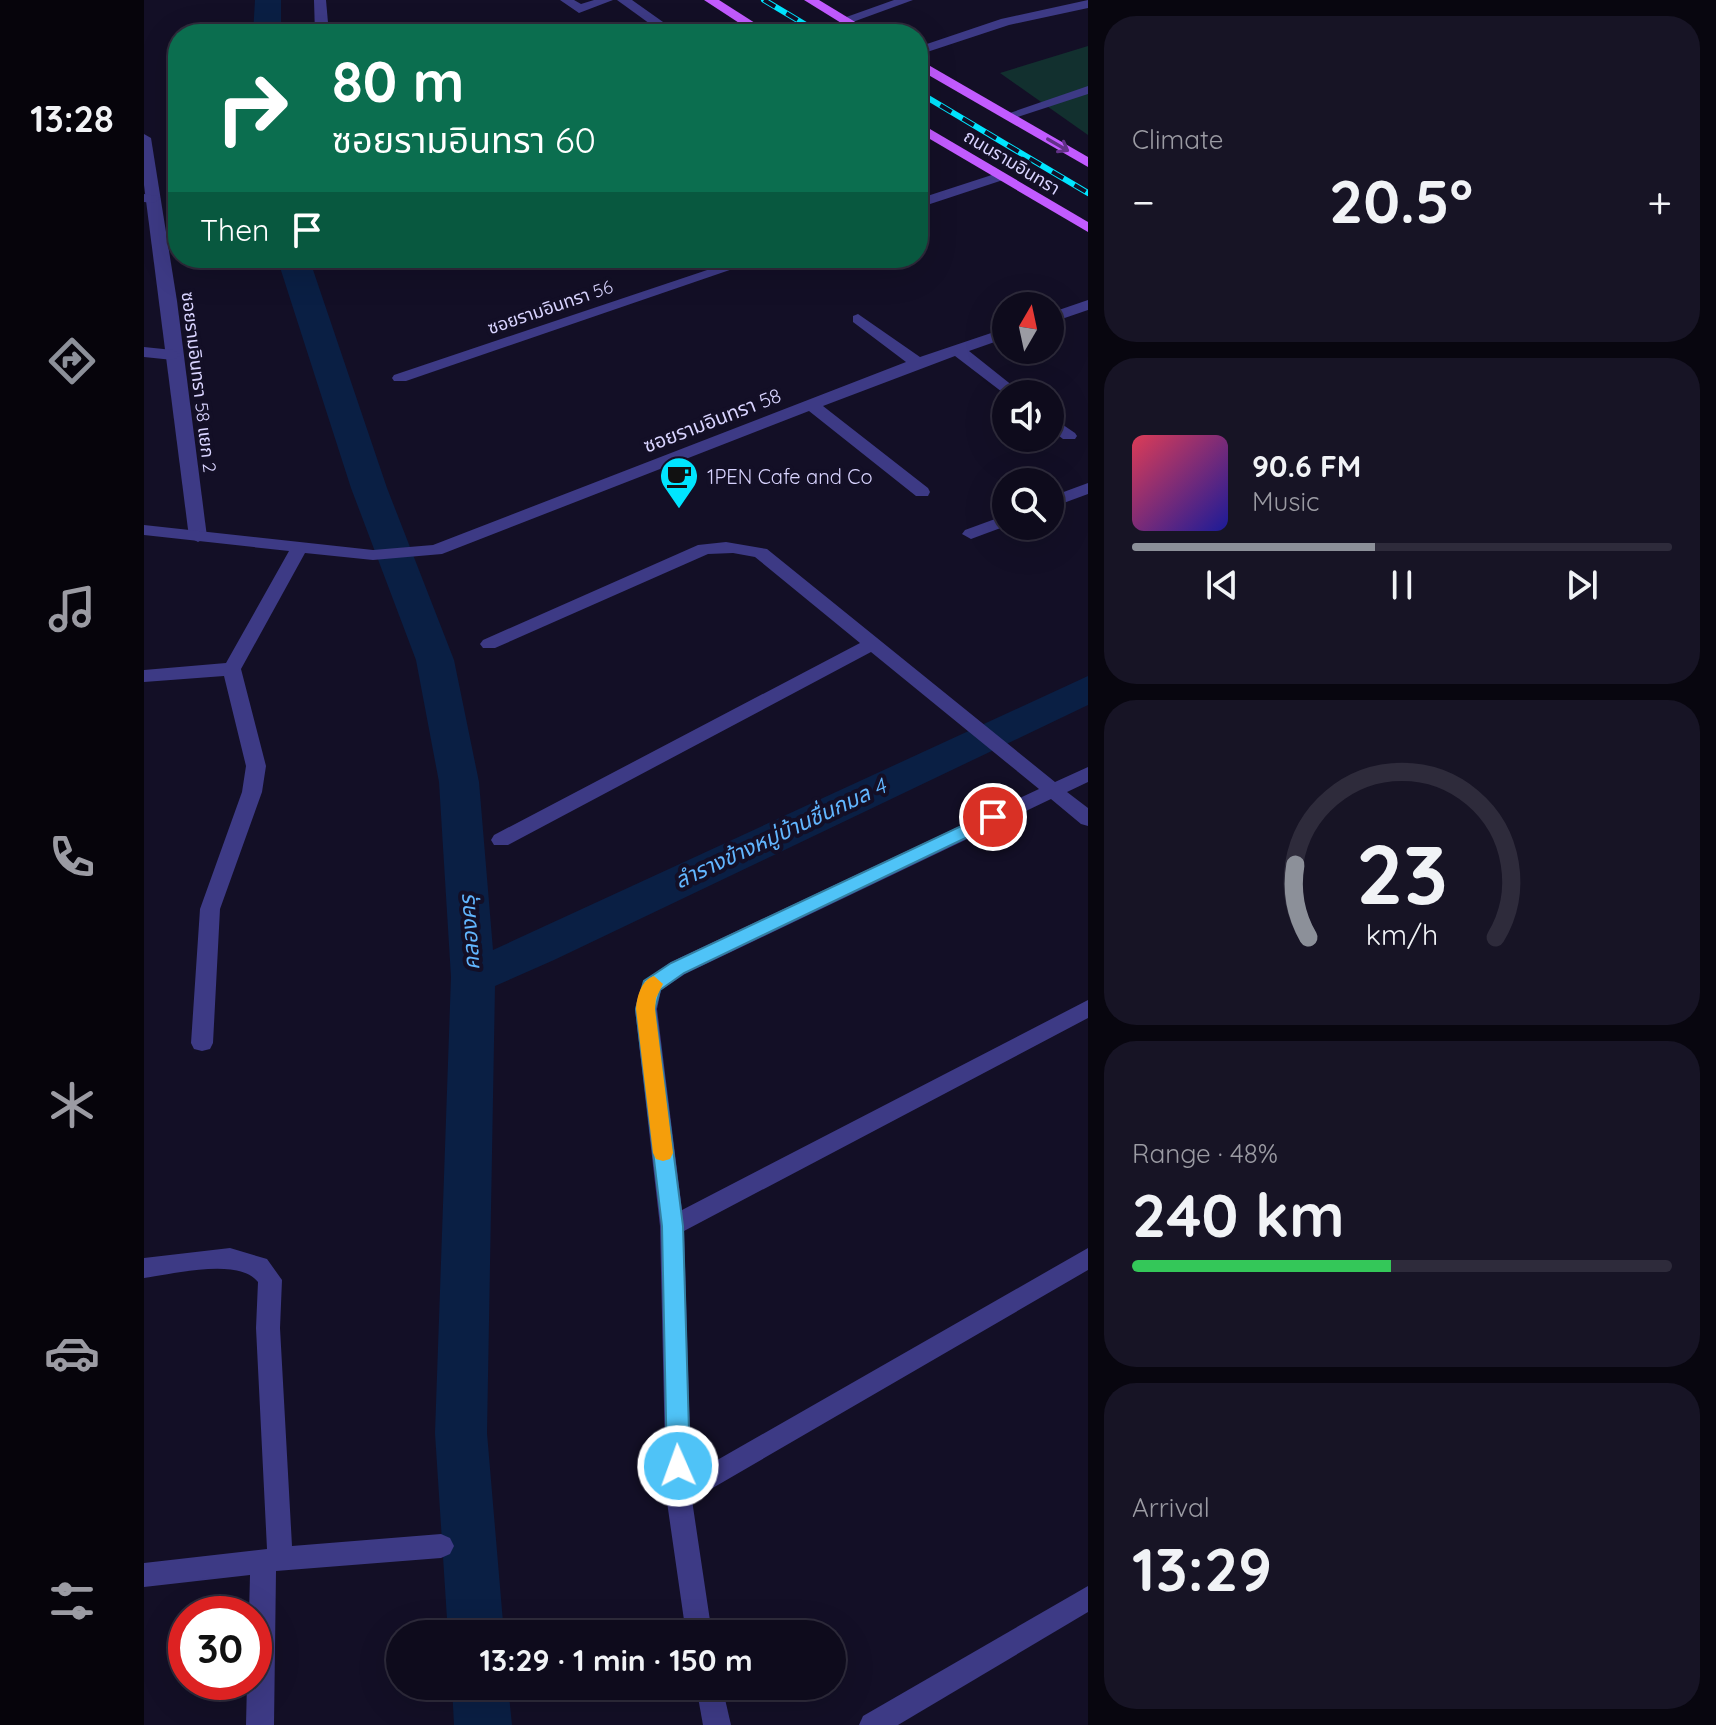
<!DOCTYPE html>
<html lang="en">
<head>
<meta charset="utf-8">
<style>
	:root { --surface:#0e0b1c; --page:#171425; --text:#f1f3f6; --muted:#9b9ba3; --line:#2e2b3b; --accent:#8c9099 }
	body { margin:0; font-family:Quicksand,"Noto Sans Thai",sans-serif; background:var(--page); color:var(--text); height:100vh; display:flex; flex-direction:column; font-size:30px; white-space:nowrap }
	* { box-sizing:border-box; margin:0 }
	p { font-size:26px; color:var(--muted) }
	.icon { flex:none; width:44px; height:44px; fill:none; stroke:currentColor; stroke-width:2; stroke-linecap:round; stroke-linejoin:round }
	.map { position:relative; flex:1; overflow:hidden }
	.details { display:flex; flex-direction:column; gap:16px; padding:16px; background:#08060f; width:628px }
	.details>* { flex:none }
	.top-card { position:absolute; left:24px; top:24px; width:760px; height:244px; border-radius:32px; box-shadow:0 8px 32px #0002,0 0 0 2px var(--line); background:#0b6e4f; color:#fff; overflow:hidden }
	.needle { width:52px; rotate:9deg }
	.fabs { position:absolute; left:848px; top:292px; display:grid; gap:16px }
	.fabs a { display:grid; place-items:center; width:72px; height:72px; border-radius:50%; background:var(--surface); box-shadow:0 8px 32px #0002,0 0 0 2px var(--line); font-size:40px }
	.speed { position:absolute; left:24px; top:1596px; display:flex; gap:16px; font-size:40px; font-weight:700; text-align:center }
	.speed>* { display:grid; place-content:center; width:104px; height:104px; border-radius:50%; background:var(--surface); box-shadow:0 8px 32px #0002,0 0 0 2px var(--line); line-height:1 }
	.speed .limit { border:12px solid #d22; background:#fff; color:#111 }
	.pin { position:absolute; display:grid; place-items:center; width:68px; height:68px; color:#fff; margin:-34px; border:4px solid #fff; border-radius:50%; box-shadow:0 2px 8px #0007 }
	.me { position:absolute; width:88px; margin:-44px; rotate:358deg; stroke-linejoin:round; filter:drop-shadow(0 0 6px #0008) }
	.turn { display:flex; align-items:center; gap:28px; height:168px; padding:0 32px; font-size:36px }
	.turn .icon { width:104px; height:104px; stroke-width:2.5 }
	.turn b { display:block; font-size:56px; line-height:68px }
	.then { display:flex; align-items:center; height:76px; padding:0 32px; background:#0003; gap:16px; font-size:30px }
	.big { font-size:60px; font-weight:700; line-height:1.1 }
	.details .tile { flex:1; display:flex; flex-direction:column; justify-content:center; gap:12px; min-width:0; padding:0 28px; border-radius:32px; background:var(--page) }
	.details .dial { align-items:center; gap:0 }
	.dial svg { height:208px; overflow:visible; fill:none; stroke:var(--line); stroke-width:7; stroke-linecap:round; text-anchor:middle }
	.dial text { fill:var(--text); stroke:none }
	.song { display:flex; align-items:center; gap:24px }
	.cover { width:96px; height:96px; border-radius:12px; background:linear-gradient(135deg,hsl(350 70% 55%),hsl(240 70% 35%)) }
	.played { height:8px; border-radius:4px; background:linear-gradient(90deg,var(--accent) 45%,var(--line) 45%) }
	.keys { display:flex; justify-content:space-around; direction:ltr }
	.heat { display:flex; justify-content:space-between; align-items:center; font-size:44px; direction:ltr }
	.charge { height:12px; border-radius:6px; background:linear-gradient(90deg,#34c759 48%,var(--line) 0) }
	.trip { position:absolute; left:242px; top:1620px; width:460px; height:80px; border-radius:40px; background:var(--surface); box-shadow:0 8px 32px #0002,0 0 0 2px var(--line); font-weight:700; line-height:80px; text-align:center }
	main { display:flex; flex:1; min-height:0 }
	.tab-bar { display:flex; flex-direction:column; width:144px; justify-content:space-around; align-items:center; background:#06040b; color:var(--muted) }
	.tab-bar .icon { width:56px; height:56px }
	.tab-bar .active { color:var(--accent) }
	.tab-bar b { font-size:36px; color:var(--text) }
	.map>svg:first-child { display:block }
</style>
</head>
<body>
<main>
<nav class="tab-bar">
<b>13:28</b>
<svg class="icon active" aria-label="directions" viewBox="0 0 24 24"><path d="M12 3l9 9-9 9-9-9zM9 14v-3h6M13 9l2 2-2 2"/></svg>
<svg class="icon" aria-label="music" viewBox="0 0 24 24"><path d="M9 18V5l10-2v13"/><circle cx="6" cy="18" r="3"/><circle cx="16" cy="16" r="3"/></svg>
<svg class="icon" aria-label="phone" viewBox="0 0 24 24"><path d="M5 4h4l2 5-3 2q2 4 5 5l2-3 5 2v4C11 20 4 13 5 4z"/></svg>
<svg class="icon" aria-label="climate" viewBox="0 0 24 24"><path d="M12 3v18M4 7l16 10M4 17L20 7"/></svg>
<svg class="icon" aria-label="car" viewBox="0 0 24 24"><path d="M5 17H2v-5l4-1 3-4h7l3 4 3 1v5h-3M9 17h6M6 11h13"/><circle cx="7" cy="17" r="2"/><circle cx="17" cy="17" r="2"/></svg>
<svg class="icon" aria-label="filters" viewBox="0 0 24 24"><path d="M4 7h16M4 17h16"/><circle cx="9" cy="7" r="2"/><circle cx="15" cy="17" r="2"/></svg>
</nav>
<div class="map">
<svg width="944" height="1725" viewBox="0 0 944 1725">
	<rect width="100%" height="100%" fill="#130f26"/>
	<!-- green -->
	<path fill="#12302f" d="M944,46V135L856,73Z"/>
	<g fill="none" stroke-linecap="round" stroke-linejoin="round">
		<!-- canal -->
		<g fill="#0a1f44" fill-rule="evenodd">
			<path d="M111,0H137V34H109Z"/>
			<path d="M133,258H165L243,488L310,660L335,782L349,950L944,676V705L410,960L351,986L343,1433L360,1634H304L291,1433L307,977L295,782L272,660L207,488Z"/>
			<path d="M308,1686H364L368,1725H310Z"/>
		</g>
		<!-- lane -->
		<g fill="#3d3a85" fill-rule="evenodd">
			<path d="M170,0H182L185,34H171Z"/>
			<path d="M416,0H430L437,4L450,0H469L435,13Z"/>
			<path d="M473,0H488L536,34H520Z"/>
			<path d="M750,0H769L706,23L694,20Z"/>
			<path d="M944,0V8L865,25L774,55V47L857,19Z"/>
			<path d="M944,86V94L864,120L857,116Z"/>
			<path d="M0,134L7,138L33,301L63,537L54,542L45,537L0,185Z"/>
		</g>
		<!-- street -->
		<g fill="#3d3a85" fill-rule="evenodd">
			<path d="M857,172L864,176L862,179L774,208V199Z"/>
			<path d="M0,194L14,196L16,199L9,203L0,202Z"/>
			<path d="M599,258H621L262,381H250L248,378L250,375Z"/>
			<path d="M944,300V310L906,323V313Z"/>
			<path d="M714,314L776,357L862,328V338L825,351L879,394L862,395L811,356L679,406L784,488L786,492L784,496H772L665,411L298,554L229,560L161,553L97,669L122,766L118,792L76,909L69,1043L66,1049L58,1051L50,1049L47,1043L56,909L98,792L102,766L80,676L0,682V670L82,663L145,551L0,535V525L229,550L289,545L762,362L709,322V316Z"/>
			<path d="M0,347L29,350L37,355L29,360L0,357Z"/>
			<path d="M906,416L931,433L933,436L931,439H919L906,429Z"/>
			<path d="M944,483V494L906,508V497Z"/>
			<path d="M862,515V526L827,539L818,534L821,530Z"/>
			<path d="M582,542L623,549L911,782L944,767V782L923,792L944,808V826L937,824L907,799L541,974L517,990L513,1009L538,1210L944,1000V1018L540,1231L547,1475L944,1248V1270L548,1500L568,1634H542L522,1495L516,1226L491,1009C498,980 502,979 527,962L895,789L727,652L364,845H350L347,840L350,835L716,643L611,557L589,553L564,554L351,648H339L336,644L339,640L554,545Z"/>
			<path d="M86,1248L123,1259L138,1280L136,1328L148,1546L297,1534L306,1538L310,1546L306,1554L297,1558L132,1571L130,1725H102L103,1682H110V1614H105L106,1575L0,1587V1563L123,1549L112,1328L114,1282C94,1257 30,1274 0,1278V1258Z"/>
			<path d="M944,1586V1612L754,1725H715L719,1716Z"/>
			<path d="M552,1686H578L587,1725H559Z"/>
		</g>
		<!-- primary -->
		<g fill="#c25bff" fill-rule="evenodd">
			<path d="M560,0H575L628,34H612Z"/>
			<path d="M660,0H675L731,34H715Z"/>
			<path d="M774,59L944,157V167L774,69Z"/>
			<path d="M774,122L944,222V232L774,132Z"/>
		</g>
		<!-- rail casing -->
		<g stroke="#00e5ff" stroke-width="6">
			<g id="rail">
				<path d="M620,0L677,34"/>
				<path d="M774,92L944,193"/>
			</g>
		</g>
		<!-- rail -->
		<use href="#rail" stroke="#130f26" stroke-width="4" stroke-dasharray="13" stroke-linecap="butt"/>
	</g>
	<!-- one-way arrows -->
	<defs><path id="oneway-shaft" d="M-6 0H5M1.5-3L5.5 0L1.5 3" fill="none" stroke-width="1.6" stroke-linecap="round" stroke-linejoin="round" transform="scale(2)"/></defs>
	<use stroke="#623188" href="#oneway-shaft" transform="translate(914 145) rotate(30)"/>
	<!-- route -->
	<path fill="#4fc3f7" stroke="#337fa1" stroke-width="2" d="M849,811L855,813L858,817L855,822L540,973L516,990L511,1009L539,1226L546,1466L542,1473L534,1476L526,1473L523,1466L518,1226L492,1009L500,981L527,963Z"/>
	<!-- slow -->
	<path fill="#f59e0b" d="M510,976L519,984L512,998L511,1009L529,1153L526,1159L519,1161L512,1159L509,1153L492,1009C493,997 497,980 510,976Z"/>
	<!-- icons -->
	<defs>
		<g id="cafe-pin" transform="scale(2)"><path d="M0 17L-7.5 6A9.5 9.5 0 1 1 7.5 6Z" fill="#00e5ff" stroke="#130f26"/><path d="M-5.5-4.5H6V0H3Q3 3.5 0 3.5H-2.5Q-5.5 3.5-5.5 0ZM3-3.2v2h1.7v-2ZM-6 4.5H4V6H-6Z" fill="#111"/></g>
	</defs>
	<g fill-rule="evenodd">
		<use href="#cafe-pin" x="535" y="476"/>
	</g>
	<g text-anchor="middle" dominant-baseline="central" stroke-width="8" stroke-linejoin="round" paint-order="stroke">
		<!-- far-street labels -->
		<g font-size="18" fill="#d9d4ff" stroke="#130f26">
			<text transform="translate(868 162) rotate(31)">ถนนรามอินทรา</text>
			<text transform="translate(406 307) rotate(-19)">ซอยรามอินทรา 56</text>
			<text transform="translate(55 382) rotate(83)">ซอยรามอินทรา 58 แยก 2</text>
		</g>
		<!-- street labels -->
		<g font-size="20" fill="#d9d4ff" stroke="#130f26">
			<text transform="translate(568 420) rotate(-21)">ซอยรามอินทรา 58</text>
		</g>
		<!-- poi labels -->
		<g font-size="20" fill="#d9d4ff" stroke="#130f26" text-anchor="start">
			<text x="563" y="476">1PEN Cafe and Co</text>
		</g>
		<!-- water labels -->
		<g font-size="22" font-style="italic" fill="#62b6ff" stroke="#130f26">
			<text transform="translate(636 833) rotate(-25)">ลำรางข้างหมู่บ้านชื่นกมล 4</text>
			<text transform="translate(325 933) rotate(-94)">คลองครุ</text>
		</g>
	</g>
</svg>
<div class="fabs">
<a><svg class="needle" viewBox="-14 -14 28 28"><path d="M0-13l5 13h-10z" fill="#e53935"/><path d="M0 13l5-13h-10z" fill="#9b9ba3"/></svg></a>
<a><svg class="icon" aria-label="sound" viewBox="0 0 24 24"><path d="M4 9h4l5-4v14l-5-4H4zM17 9q2 3 0 6"/></svg></a>
<a><svg class="icon" aria-label="search" viewBox="0 0 24 24"><circle cx="10" cy="10" r="6"/><path d="M15 15l6 6"/></svg></a>
</div>
<div class="speed"><div class="limit">30</div></div>
<div class="pin" style="left:849px;top:817px;background:#d93025"><svg class="icon" aria-label="arrive" viewBox="0 0 24 24"><path d="M6 21V4h12l-3 4 3 4H6"/></svg></div>
<svg class="me" style="left:534px;top:1466px" viewBox="-20 -20 40 40"><circle r="17" fill="#4fc3f7" stroke="#fff" stroke-width="3"/><path d="M0-11L8 9 0 5-8 9z" fill="#fff"/></svg>
<div class="trip">13:29 · 1 min · 150 m</div>
<div class="top-card">
<div class="turn"><svg class="icon" aria-label="right" viewBox="0 0 24 24"><path d="M7 20v-9h11M14 6l5 5-5 5"/></svg><div><b>80 m</b>ซอยรามอินทรา 60</div></div>
<div class="then">Then<svg class="icon" aria-label="arrive" viewBox="0 0 24 24"><path d="M6 21V4h12l-3 4 3 4H6"/></svg></div>
</div>
</div>
<section class="details">
<div class="tile"><p>Climate</p>
<div class="heat"><a>−</a><b class="big">20.5°</b><a>+</a></div>
</div>
<div class="tile">
<div class="song"><i class="cover"></i><div><b>90.6 FM</b><p>Music</p></div></div>
<div class="played"></div>
<div class="keys"><svg class="icon" aria-label="previous" viewBox="0 0 24 24"><path d="M18 5L8 12l10 7zM5 5v14"/></svg><svg class="icon" aria-label="pause" viewBox="0 0 24 24"><path d="M8 5v14M16 5v14"/></svg><svg class="icon" aria-label="next" viewBox="0 0 24 24"><path d="M6 5l10 7-10 7zM19 5v14"/></svg></div>
</div>
<div class="tile dial"><svg viewBox="0 0 100 80">
<path d="M14 69A42 42 0 1 1 86 69"/>
<path d="M14 69A42 42 0 0 1 9 41" stroke="#8c9099"/>
<text x="50" y="56" font-size="32" font-weight="700">23</text>
<text x="50" y="72" font-size="11">km/h</text>
</svg></div>
<div class="tile"><p>Range · 48%</p><b class="big">240 km</b><div class="charge"></div></div>
<div class="tile"><p>Arrival</p><b class="big">13:29</b></div>
</section>
</main>
</body>
</html>
